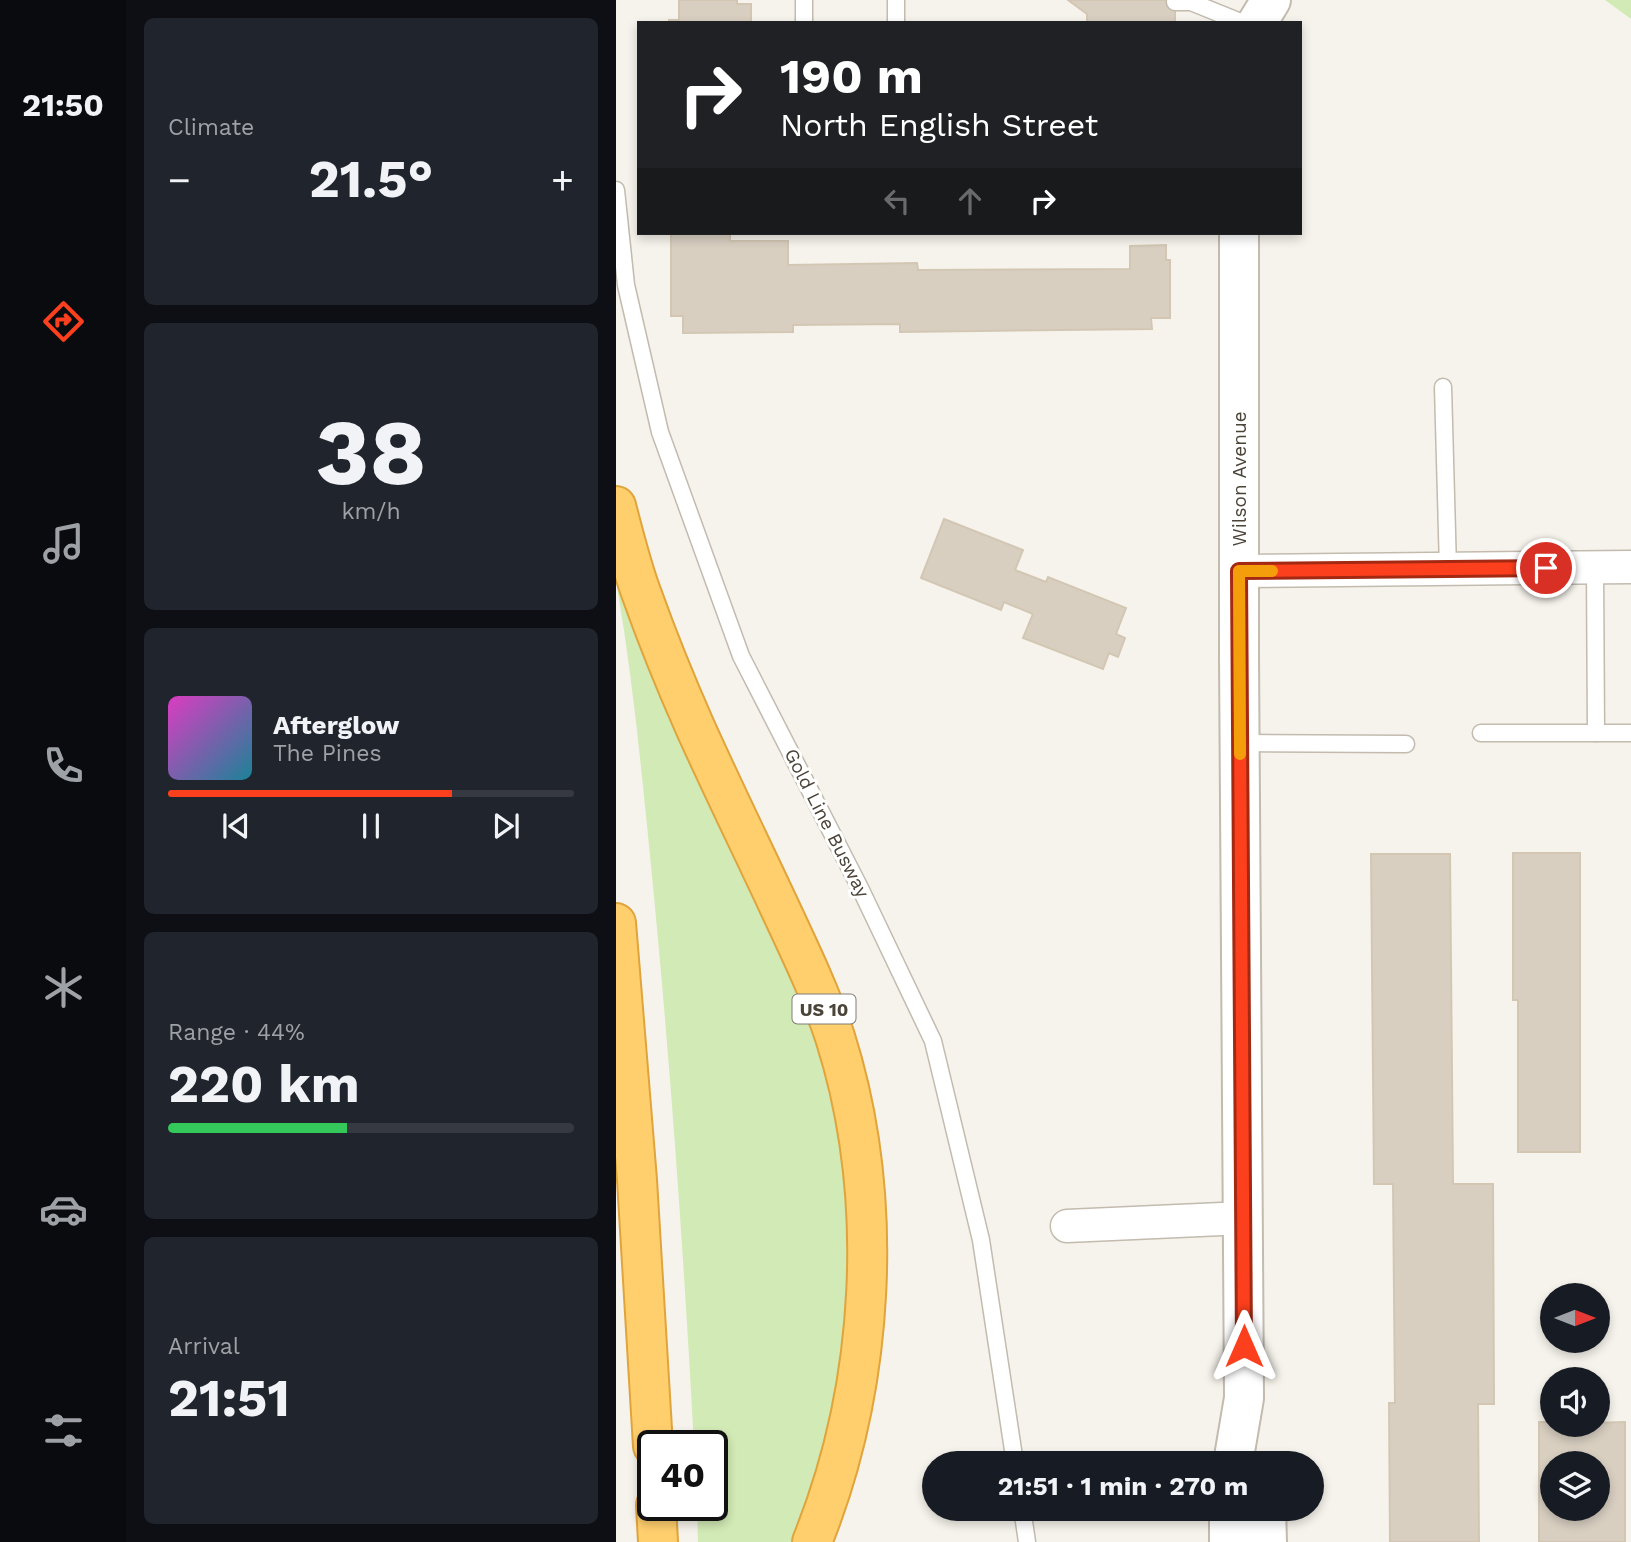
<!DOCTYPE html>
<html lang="en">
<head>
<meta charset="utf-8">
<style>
	:root { --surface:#171b24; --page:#20242c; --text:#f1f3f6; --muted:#9ea1a6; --line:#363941; --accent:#fc3f1d }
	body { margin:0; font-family:"Work Sans",sans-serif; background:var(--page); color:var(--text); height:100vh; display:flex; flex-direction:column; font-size:26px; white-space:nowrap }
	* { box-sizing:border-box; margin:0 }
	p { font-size:23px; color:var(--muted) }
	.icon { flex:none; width:38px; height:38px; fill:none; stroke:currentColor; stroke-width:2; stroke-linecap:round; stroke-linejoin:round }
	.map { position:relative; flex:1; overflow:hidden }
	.details { display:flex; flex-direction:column; gap:18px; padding:18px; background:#0d0f14; width:490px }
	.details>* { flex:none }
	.top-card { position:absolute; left:21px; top:21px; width:665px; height:214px; border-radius:0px; box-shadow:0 4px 10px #0003; background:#202124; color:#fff; overflow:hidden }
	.needle { width:46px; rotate:90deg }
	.tools { position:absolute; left:924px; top:1283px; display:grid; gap:14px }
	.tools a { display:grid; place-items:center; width:70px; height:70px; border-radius:50%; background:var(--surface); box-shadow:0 4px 10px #0003; font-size:35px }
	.speed { position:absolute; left:21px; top:1430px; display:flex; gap:14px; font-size:35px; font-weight:700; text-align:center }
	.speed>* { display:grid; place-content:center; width:91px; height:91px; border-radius:50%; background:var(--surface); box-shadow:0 4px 10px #0003; line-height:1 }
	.speed .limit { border:4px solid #111; border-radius:10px; background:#fff; color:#111 }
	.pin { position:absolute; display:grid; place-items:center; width:60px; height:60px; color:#fff; margin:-30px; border:4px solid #fff; border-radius:50%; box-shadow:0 2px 7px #0007 }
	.me { position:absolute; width:77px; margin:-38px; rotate:0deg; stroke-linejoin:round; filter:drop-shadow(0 0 5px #0008) }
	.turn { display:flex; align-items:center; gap:24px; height:147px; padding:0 28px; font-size:32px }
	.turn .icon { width:91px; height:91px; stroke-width:2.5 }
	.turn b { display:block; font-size:49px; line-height:60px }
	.lanes { display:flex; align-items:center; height:66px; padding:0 28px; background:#0003; justify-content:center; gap:35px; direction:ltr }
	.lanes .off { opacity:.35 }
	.big { font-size:52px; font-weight:700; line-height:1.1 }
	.details .tile { flex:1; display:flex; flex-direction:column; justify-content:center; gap:10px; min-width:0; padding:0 24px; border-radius:10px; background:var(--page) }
	.details .dial { align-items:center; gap:0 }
	.dial b { font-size:91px; line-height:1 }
	.song { display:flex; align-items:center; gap:21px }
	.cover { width:84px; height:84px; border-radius:10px; background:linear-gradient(135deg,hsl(310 70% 55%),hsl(190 70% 35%)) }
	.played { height:7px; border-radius:4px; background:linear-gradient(90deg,var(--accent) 70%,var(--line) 70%) }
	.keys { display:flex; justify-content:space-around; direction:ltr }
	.heat { display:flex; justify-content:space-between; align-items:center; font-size:38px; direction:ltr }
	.charge { height:10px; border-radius:5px; background:linear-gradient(90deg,#34c759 44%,var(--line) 0) }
	.trip { position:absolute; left:306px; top:1451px; width:402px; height:70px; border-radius:35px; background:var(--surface); box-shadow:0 4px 10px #0003; font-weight:700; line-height:70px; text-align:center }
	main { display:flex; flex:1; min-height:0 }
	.tabs { display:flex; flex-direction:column; width:126px; justify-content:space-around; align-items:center; background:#090b0e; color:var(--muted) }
	.tabs .icon { width:49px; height:49px }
	.tabs .on { color:var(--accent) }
	.tabs b { font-size:32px; color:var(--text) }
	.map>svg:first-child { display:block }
</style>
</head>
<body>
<main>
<nav class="tabs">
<b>21:50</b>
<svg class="icon on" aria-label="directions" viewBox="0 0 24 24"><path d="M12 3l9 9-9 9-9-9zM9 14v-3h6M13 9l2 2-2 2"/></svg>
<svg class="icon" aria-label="music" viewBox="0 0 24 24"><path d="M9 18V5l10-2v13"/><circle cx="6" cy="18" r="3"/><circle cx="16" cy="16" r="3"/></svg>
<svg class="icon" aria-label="phone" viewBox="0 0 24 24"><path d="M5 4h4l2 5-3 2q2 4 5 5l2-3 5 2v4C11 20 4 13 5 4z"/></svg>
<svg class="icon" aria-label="climate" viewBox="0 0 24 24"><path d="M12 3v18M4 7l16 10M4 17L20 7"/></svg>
<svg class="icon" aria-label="car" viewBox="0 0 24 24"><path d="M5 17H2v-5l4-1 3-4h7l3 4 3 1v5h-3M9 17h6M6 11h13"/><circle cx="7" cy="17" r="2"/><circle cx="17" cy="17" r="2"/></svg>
<svg class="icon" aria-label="filters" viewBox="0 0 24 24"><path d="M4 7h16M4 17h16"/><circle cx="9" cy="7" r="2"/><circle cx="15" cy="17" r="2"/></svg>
</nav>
<section class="details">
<div class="tile"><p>Climate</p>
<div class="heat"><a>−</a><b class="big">21.5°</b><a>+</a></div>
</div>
<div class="tile dial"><b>38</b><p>km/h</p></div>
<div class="tile">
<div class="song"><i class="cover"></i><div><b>Afterglow</b><p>The Pines</p></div></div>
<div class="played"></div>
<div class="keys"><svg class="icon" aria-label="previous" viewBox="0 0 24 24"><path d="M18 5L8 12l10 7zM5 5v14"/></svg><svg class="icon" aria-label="pause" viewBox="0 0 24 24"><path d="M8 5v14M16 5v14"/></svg><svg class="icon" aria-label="next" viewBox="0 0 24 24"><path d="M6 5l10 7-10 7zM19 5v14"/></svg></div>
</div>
<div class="tile"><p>Range · 44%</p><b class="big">220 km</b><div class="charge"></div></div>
<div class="tile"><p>Arrival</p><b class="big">21:51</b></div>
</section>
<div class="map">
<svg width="1015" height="1542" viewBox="0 0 1015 1542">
	<rect width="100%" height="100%" fill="#f6f3ec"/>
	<!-- green -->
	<g fill="#d2eab5">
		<path d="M989,0H1015V19Z"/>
		<path d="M6,585L20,634L47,704L80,767L180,985L200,1041L224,1141L233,1199L231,1315L223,1382L210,1443L192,1501L175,1542H82L81,1505H96V1446L78,1445C68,1259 55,1072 37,886C27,786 18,686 1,587Z"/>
	</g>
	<!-- building -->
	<g fill="#d8cfc1" stroke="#d3c7b4" stroke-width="2" fill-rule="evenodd">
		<path d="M63,0H121V4H135V23H53V20H63Z"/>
		<path d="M452,0H559V23H471V14Z"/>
		<path d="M55,233H114V241H172V265L301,263L302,270L514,269V246L550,245V260H554V318H535L536,329L284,332V324L177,325V332L67,333V316H55Z"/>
		<path d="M328,519L407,550L399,570L430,582L432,577L510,608L500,634L509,638L502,657L493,653L487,669L407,638L417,614L388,602L385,610L305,578Z"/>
		<path d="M897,853H964V1152H902V1000H897Z"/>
		<path d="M755,854H834L837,1184H877L878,1404H862L863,1542H774L773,1403H779L777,1184H758Z"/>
		<path d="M923,1422H936V1424L1009,1422V1542H923ZM936,1463H982V1508H936Z"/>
	</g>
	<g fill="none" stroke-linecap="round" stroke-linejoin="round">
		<!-- service casing -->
		<g stroke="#c2bbae" stroke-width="19">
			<g id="service">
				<path d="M280,0V23"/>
				<path d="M559,2H575L627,23"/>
				<path d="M188,23V0"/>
				<path d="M0,190L10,285L44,432L125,656L244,888L317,1041L365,1240L399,1463"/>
				<path d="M827,387L832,569"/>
				<path d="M865,733H980L979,568"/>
				<path d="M980,733H1015"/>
				<path d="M624,743L790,744"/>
				<path d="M406,1508L411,1542"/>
			</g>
		</g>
		<!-- minor casing -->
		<g stroke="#c2bbae" stroke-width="35">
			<g id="minor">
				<path d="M623,571L1015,567"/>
				<path d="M451,1226L628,1218"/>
			</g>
		</g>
		<!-- tertiary casing -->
		<g stroke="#c2bbae" stroke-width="42">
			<g id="tertiary">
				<path d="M641,23L655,0"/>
				<path d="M617,1463L628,1398L623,655V233"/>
				<path d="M650,1508L651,1542"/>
				<path d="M613,1542V1508"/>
			</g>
		</g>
		<!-- motorway casing -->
		<g stroke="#e0a43c" stroke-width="42">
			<g id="motorway">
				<path d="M0,506C8,536 15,566 26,595C42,640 60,684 79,727C106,787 135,846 163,906C183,949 204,992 219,1037C270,1198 259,1386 196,1542"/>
				<path d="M0,923L21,1180L37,1446"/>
				<path d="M40,1505L42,1542"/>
			</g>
		</g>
		<!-- service -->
		<use href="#service" stroke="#fff" stroke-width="16"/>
		<!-- minor -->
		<use href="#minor" stroke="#fff" stroke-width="32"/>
		<!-- tertiary -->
		<use href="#tertiary" stroke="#fff" stroke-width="38"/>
		<!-- motorway -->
		<use href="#motorway" stroke="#ffcf6e" stroke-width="38"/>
	</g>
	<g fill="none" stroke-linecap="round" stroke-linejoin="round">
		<!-- route casing -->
		<g stroke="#a42913" stroke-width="18">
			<path id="route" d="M628,1346L623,571L930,568"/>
		</g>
		<!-- route -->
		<use href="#route" stroke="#fc3f1d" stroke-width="12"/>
		<!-- slow -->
		<path stroke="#f59e0b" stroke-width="12" d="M624,754L623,571H656"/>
	</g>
	<g text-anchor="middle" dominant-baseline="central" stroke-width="6" stroke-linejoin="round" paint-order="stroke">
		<!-- shield labels -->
		<rect fill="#fff" stroke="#817c74" stroke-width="2" x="176.5" y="994.5" width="63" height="29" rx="5"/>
		<g font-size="18" font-weight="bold" fill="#4b4439">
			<text x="208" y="1009">US 10</text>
		</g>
		<!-- street labels -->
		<g font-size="19" fill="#4b4439" stroke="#fff">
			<text transform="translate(623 479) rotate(-90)">Wilson Avenue</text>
			<text transform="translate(211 823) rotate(63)">Gold Line Busway</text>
		</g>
	</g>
</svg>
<div class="tools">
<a><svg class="needle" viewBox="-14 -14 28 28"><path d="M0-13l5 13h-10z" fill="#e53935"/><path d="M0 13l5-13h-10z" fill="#9ea1a6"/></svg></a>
<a><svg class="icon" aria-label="sound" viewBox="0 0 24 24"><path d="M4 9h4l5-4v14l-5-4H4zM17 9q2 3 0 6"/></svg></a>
<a><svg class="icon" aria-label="layers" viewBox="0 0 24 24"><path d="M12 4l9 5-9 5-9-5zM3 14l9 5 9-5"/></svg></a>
</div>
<div class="speed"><div class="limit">40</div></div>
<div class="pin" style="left:930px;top:568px;background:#d93025"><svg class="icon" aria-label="arrive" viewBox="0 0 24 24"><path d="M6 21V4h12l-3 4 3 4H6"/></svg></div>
<svg class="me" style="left:628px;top:1346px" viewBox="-20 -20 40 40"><path d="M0-17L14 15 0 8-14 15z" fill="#fc3f1d" stroke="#fff" stroke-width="4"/></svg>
<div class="trip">21:51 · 1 min · 270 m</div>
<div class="top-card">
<div class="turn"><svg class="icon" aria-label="right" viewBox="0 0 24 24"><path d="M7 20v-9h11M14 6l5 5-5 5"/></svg><div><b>190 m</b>North English Street</div></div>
<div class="lanes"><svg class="icon off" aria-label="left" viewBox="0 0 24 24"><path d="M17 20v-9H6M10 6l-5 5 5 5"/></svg><svg class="icon off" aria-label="ahead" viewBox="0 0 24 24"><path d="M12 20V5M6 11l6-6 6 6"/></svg><svg class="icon" aria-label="right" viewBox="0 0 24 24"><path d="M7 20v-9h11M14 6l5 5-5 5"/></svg></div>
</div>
</div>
</main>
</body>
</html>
